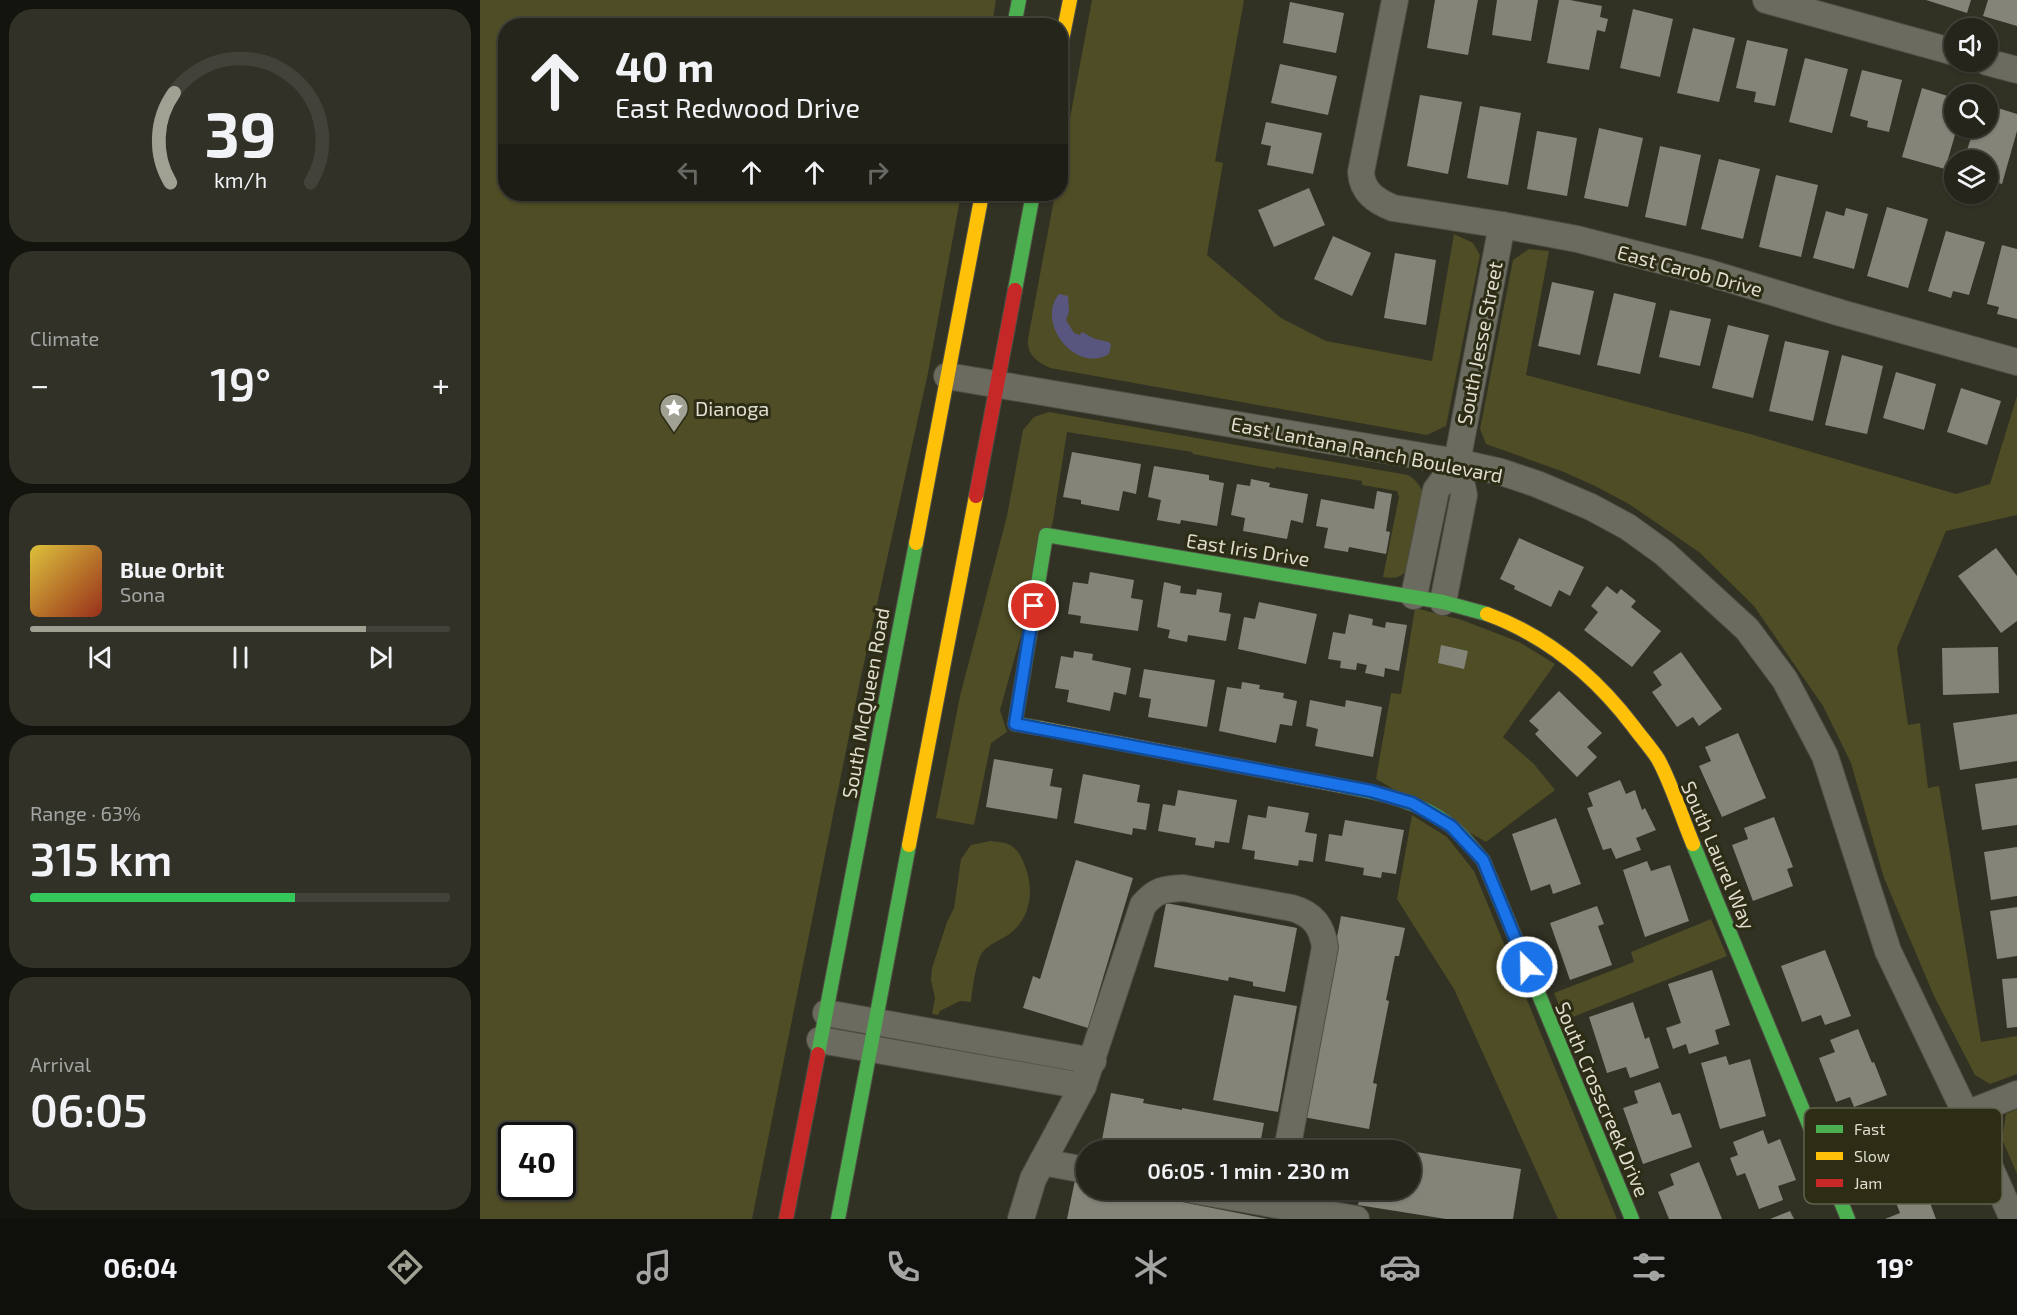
<!DOCTYPE html>
<html lang="en">
<head>
<meta charset="utf-8">
<style>
	:root { --surface:#25251b; --page:#313128; --text:#f1f3f6; --muted:#a3a5a3; --line:#42423a; --accent:#a1a193 }
	body { margin:0; font-family:"Exo 2",sans-serif; background:var(--page); color:var(--text); height:100vh; display:flex; flex-direction:column; font-size:22px; white-space:nowrap }
	* { box-sizing:border-box; margin:0 }
	p { font-size:20px; color:var(--muted) }
	.icon { flex:none; width:33px; height:33px; fill:none; stroke:currentColor; stroke-width:2; stroke-linecap:round; stroke-linejoin:round }
	.map { position:relative; flex:1; overflow:hidden }
	.panel { display:flex; flex-direction:column; gap:9px; padding:9px; background:#14140f; width:480px }
	.panel>* { flex:none }
	.banner { position:absolute; left:18px; top:18px; width:570px; height:183px; border-radius:24px; box-shadow:0 2px 4px #0004,0 0 0 2px var(--line); background:#25251b; color:var(--text); overflow:hidden }
	.controls { position:absolute; left:1464px; top:18px; display:grid; gap:12px }
	.controls a { display:grid; place-items:center; width:54px; height:54px; border-radius:50%; background:var(--surface); box-shadow:0 2px 4px #0004,0 0 0 2px var(--line); font-size:30px }
	.speed { position:absolute; left:18px; top:1122px; display:flex; gap:12px; font-size:30px; font-weight:700; text-align:center }
	.speed>* { display:grid; place-content:center; width:78px; height:78px; border-radius:50%; background:var(--surface); box-shadow:0 2px 4px #0004,0 0 0 2px var(--line); line-height:1 }
	.speed .limit { border:3px solid #111; border-radius:9px; background:#fff; color:#111 }
	.pin { position:absolute; display:grid; place-items:center; width:51px; height:51px; color:#fff; margin:-26px; border:3px solid #fff; border-radius:50%; box-shadow:0 2px 6px #0007 }
	.me { position:absolute; width:66px; margin:-33px; rotate:337deg; stroke-linejoin:round; filter:drop-shadow(0 0 4px #0008) }
	.turn { display:flex; align-items:center; gap:21px; height:126px; padding:0 18px; font-size:27px }
	.turn .icon { width:78px; height:78px; stroke-width:2.5 }
	.turn b { display:block; font-size:42px; line-height:51px }
	.lanes { display:flex; align-items:center; height:57px; padding:0 18px; background:#0003; justify-content:center; gap:30px; direction:ltr }
	.lanes .off { opacity:.35 }
	.big { font-size:45px; font-weight:600; line-height:1.1 }
	.panel .card { flex:1; display:flex; flex-direction:column; justify-content:center; gap:9px; min-width:0; padding:0 21px; border-radius:24px; background:var(--page) }
	.panel .dial { align-items:center; gap:0 }
	.dial svg { height:156px; overflow:visible; fill:none; stroke:var(--line); stroke-width:7; stroke-linecap:round; text-anchor:middle }
	.dial text { fill:var(--text); stroke:none }
	.song { display:flex; align-items:center; gap:18px }
	.cover { width:72px; height:72px; border-radius:9px; background:linear-gradient(135deg,hsl(50 70% 55%),hsl(10 70% 35%)) }
	.played { height:6px; border-radius:3px; background:linear-gradient(90deg,var(--accent) 80%,var(--line) 80%) }
	.keys { display:flex; justify-content:space-around; direction:ltr }
	.heat { display:flex; justify-content:space-between; align-items:center; font-size:33px; direction:ltr }
	.charge { height:9px; border-radius:4px; background:linear-gradient(90deg,#34c759 63%,var(--line) 0) }
	.trip { position:absolute; left:596px; top:1140px; width:345px; height:60px; border-radius:30px; background:var(--surface); box-shadow:0 2px 4px #0004,0 0 0 2px var(--line); font-weight:600; line-height:60px; text-align:center }
	.tabs { display:flex; height:96px; justify-content:space-around; align-items:center; background:#0f0f0b; color:var(--muted) }
	.tabs .icon { width:42px; height:42px }
	.tabs .selected { color:var(--accent) }
	.tabs b { font-size:27px; color:var(--text) }
	main { display:flex; flex:1; min-height:0 }
	.map>svg:first-child { display:block }
</style>
</head>
<body>
<main>
<section class="panel">
<div class="card dial"><svg viewBox="0 0 100 80">
<path d="M14 69A42 42 0 1 1 86 69"/>
<path d="M14 69A42 42 0 0 1 16 23" stroke="#a1a193"/>
<text x="50" y="56" font-size="32" font-weight="700">39</text>
<text x="50" y="72" font-size="11">km/h</text>
</svg></div>
<div class="card"><p>Climate</p>
<div class="heat"><a>−</a><b class="big">19°</b><a>+</a></div>
</div>
<div class="card">
<div class="song"><i class="cover"></i><div><b>Blue Orbit</b><p>Sona</p></div></div>
<div class="played"></div>
<div class="keys"><svg class="icon" aria-label="previous" viewBox="0 0 24 24"><path d="M18 5L8 12l10 7zM5 5v14"/></svg><svg class="icon" aria-label="pause" viewBox="0 0 24 24"><path d="M8 5v14M16 5v14"/></svg><svg class="icon" aria-label="next" viewBox="0 0 24 24"><path d="M6 5l10 7-10 7zM19 5v14"/></svg></div>
</div>
<div class="card"><p>Range · 63%</p><b class="big">315 km</b><div class="charge"></div></div>
<div class="card"><p>Arrival</p><b class="big">06:05</b></div>
</section>
<div class="map">
<svg width="1537" height="1219" viewBox="0 0 1537 1219">
	<rect width="100%" height="100%" fill="#313124"/>
	<!-- green -->
	<g fill="#4f4d25" fill-rule="evenodd">
		<path d="M0,0H516L512,25L26,26V194H481L448,373L379,686L272,1219H0ZM32,1136H82V1186H32Z"/>
		<path d="M612,0H764L735,161L743,163L727,255L801,318L846,341L952,361L974,234L993,243L1000,255L966,426L947,435L570,368C556,361 547,355 548,339L575,194H580L581,166Z"/>
		<path d="M1049,249L1069,251L1046,375L1270,434L1476,494L1510,484L1537,396V515L1466,531L1417,648L1428,725L1440,723L1448,788L1459,786L1501,1042L1537,1036V1074L1510,1084L1495,1075L1454,996L1404,878L1371,763L1343,706L1274,606L1219,552L1149,504L1115,486L1084,472L1006,444L1000,429L1033,260Z"/>
		<path d="M569,412L928,475C935,479 943,488 944,497C944,507 931,565 925,572C919,579 912,578 903,577L919,497L917,491L882,485V481L796,467L795,469L713,454L712,452L587,432L573,521L520,710L527,732L511,743L494,825L456,818L480,696L527,516L543,430L554,417Z"/>
		<path d="M935,608L982,620L1039,642L1075,664L1023,737L1054,764L1075,790L1006,842L896,779L911,693L921,694Z"/>
		<path d="M932,815L967,837L994,871L1137,1219H1078L974,989L917,899Z"/>
		<path d="M510,841C516,842 523,842 528,844C535,847 540,854 543,861C554,885 553,914 532,932C523,940 509,943 502,953C496,961 492,992 491,1002L480,1001L460,1011L458,1015L452,1014L455,998L451,980L452,968L467,922L474,908L481,859L491,845Z"/>
		<path d="M1231,919L1247,956L1085,1020L1074,993L1154,962L1151,952Z"/>
		<path d="M1537,1109V1174L1522,1139L1526,1114Z"/>
	</g>
	<!-- water -->
	<path fill="#58567f" d="M579,294L588,296L589,312L586,320L594,333L600,335L602,332L615,339L629,342L631,345L629,354C597,374 555,324 579,294Z"/>
	<!-- building -->
	<g fill="#848479">
		<path d="M955,0H998L988,55L947,48Z"/>
		<path d="M1017,0H1058L1051,41L1012,35Z"/>
		<path d="M1079,0H1090L1122,6L1120,17L1128,19L1125,32L1117,30L1109,70L1067,63Z"/>
		<path d="M1446,0H1491L1487,13Z"/>
		<path d="M1508,0H1537V26L1503,16Z"/>
		<path d="M810,2L864,13L856,53L803,43Z"/>
		<path d="M1153,9L1193,19L1180,77L1140,68Z"/>
		<path d="M1213,28L1255,38L1239,102L1197,93Z"/>
		<path d="M1267,40L1308,49L1295,106L1274,102L1276,92L1256,88Z"/>
		<path d="M1325,58L1368,69L1352,133L1309,122Z"/>
		<path d="M800,64L857,76L848,115L791,103Z"/>
		<path d="M1382,70L1422,80L1409,132L1387,127L1388,121L1370,116Z"/>
		<path d="M1442,88L1474,98V128H1477L1465,169L1422,157Z"/>
		<path d="M940,95L982,102L968,174L927,166Z"/>
		<path d="M1508,105L1537,114V131L1522,184L1508,180V160H1484L1494,128H1508Z"/>
		<path d="M1000,106L1041,113L1028,185L987,178Z"/>
		<path d="M786,122L842,133L833,174L787,165L791,146L781,144Z"/>
		<path d="M1119,128L1163,138L1148,207L1104,198Z"/>
		<path d="M1057,131L1097,138L1087,196L1047,189Z"/>
		<path d="M1180,146L1221,155L1206,226L1165,217Z"/>
		<path d="M1239,159L1280,169L1263,239L1221,229Z"/>
		<path d="M1296,175L1338,185L1321,257L1279,247Z"/>
		<path d="M829,188L845,225L794,247L778,210Z"/>
		<path d="M1407,207L1448,219L1428,288L1387,276Z"/>
		<path d="M1366,208L1388,214L1374,269L1333,258L1346,211L1364,216Z"/>
		<path d="M1466,231L1505,242L1489,295L1473,291L1471,298L1448,291Z"/>
		<path d="M853,236L891,253L872,296L834,279Z"/>
		<path d="M1522,245L1537,249V319L1517,314L1519,307L1507,304Z"/>
		<path d="M915,253L956,260L946,325L904,318Z"/>
		<path d="M1072,282L1114,291L1100,355L1058,346Z"/>
		<path d="M1134,293L1176,303L1160,374L1117,365Z"/>
		<path d="M1190,310L1231,319L1220,366L1179,357Z"/>
		<path d="M1248,325L1289,335L1273,398L1232,388Z"/>
		<path d="M1305,341L1349,351L1333,421L1289,411Z"/>
		<path d="M1362,355L1403,366L1387,434L1345,425Z"/>
		<path d="M1416,372L1456,384L1444,430L1403,418Z"/>
		<path d="M1481,388L1521,401L1507,445L1467,432Z"/>
		<path d="M592,452L661,464L656,494L643,491L639,511L601,504V500L583,497Z"/>
		<path d="M674,466L729,475V480L744,483L737,526L701,520L700,524L677,520L681,500L668,497Z"/>
		<path d="M771,479L790,483L789,487L828,494L823,523L811,520L807,539L763,531L765,518L751,515L757,484L770,486Z"/>
		<path d="M897,491L912,494L906,531L910,532L906,554L869,547L868,552L844,548L848,528L836,526L841,499L894,509Z"/>
		<path d="M1039,538L1104,567L1090,596L1079,590L1071,607L1034,589L1035,586L1020,579Z"/>
		<path d="M1516,548L1537,576V621L1521,633L1478,576Z"/>
		<path d="M610,572L654,580L651,598L663,600L658,631L600,623L601,616L588,614L593,582L608,584Z"/>
		<path d="M684,582L701,586L700,593L716,595L717,589L742,593L739,612L751,614L746,641L708,635L707,642L688,638L690,630L677,627Z"/>
		<path d="M1127,586L1137,594L1141,589L1156,601L1151,607L1181,631L1152,667L1104,630L1118,612L1111,606Z"/>
		<path d="M779,602L837,614L826,664L758,649L764,617L775,619Z"/>
		<path d="M869,614L893,619L892,625L905,628L906,622L927,625L919,671L905,668L904,677L885,673L887,665L877,663L876,670L860,668L861,661L848,659L853,632L865,634Z"/>
		<path d="M961,645L988,651L984,669L958,663Z"/>
		<path d="M1518,647L1519,693L1463,695L1462,648Z"/>
		<path d="M594,651L613,654L612,660L651,668L646,695L634,692L630,711L587,702L589,690L575,688L581,656L593,658Z"/>
		<path d="M1201,652L1242,709L1219,726L1213,717L1197,727L1172,692L1182,685L1173,672Z"/>
		<path d="M664,669L735,680L727,727L668,717L671,699L659,697Z"/>
		<path d="M762,682L780,685L779,689L804,693L803,698L817,701L812,726L800,724L796,743L739,731L747,687L761,689Z"/>
		<path d="M1079,691L1122,733L1107,747L1117,757L1097,777L1055,734L1059,730L1049,721Z"/>
		<path d="M830,700L865,707L866,700L902,707L893,757L835,746L838,729L826,726Z"/>
		<path d="M1537,714V761L1480,770L1473,723Z"/>
		<path d="M1258,733L1286,798L1242,817L1219,766L1231,761L1225,747Z"/>
		<path d="M514,759L573,769L570,786L582,788L577,819L506,807Z"/>
		<path d="M603,774L660,785L657,802L670,804L666,830L653,828L652,835L594,823Z"/>
		<path d="M1537,778V825L1502,830L1495,784Z"/>
		<path d="M1140,780L1146,794L1155,790L1162,810L1165,808L1176,830L1156,838L1161,850L1136,859L1131,848L1123,850L1107,808L1113,806L1108,793Z"/>
		<path d="M698,790L757,800L749,843L735,841L734,848L715,845L716,838L678,831L683,804L695,806Z"/>
		<path d="M788,806L829,813L825,832L837,834L833,862L819,860L818,866L774,859L775,851L762,849L768,815L786,818Z"/>
		<path d="M1294,817L1313,867L1307,869L1313,886L1273,901L1252,845L1268,839L1264,828Z"/>
		<path d="M1076,818L1101,884L1073,894L1070,884L1051,891L1032,834Z"/>
		<path d="M865,820L924,830L916,874L902,872L901,878L883,875L884,868L845,861L849,834L862,836Z"/>
		<path d="M1537,847V896L1511,900L1504,852Z"/>
		<path d="M596,860L653,878L608,1028L543,1008L553,976L560,979Z"/>
		<path d="M1167,861L1171,871L1190,865L1209,921L1165,937L1143,870Z"/>
		<path d="M686,903L817,928L805,992L773,986V982L749,977L748,981L674,967Z"/>
		<path d="M1117,906L1124,924L1118,926L1132,965L1090,980L1070,923Z"/>
		<path d="M1537,907V956L1517,959L1510,911Z"/>
		<path d="M861,916L925,928L919,956H915L906,1000L909,1001L893,1083L897,1084L889,1129L823,1117Z"/>
		<path d="M1345,950L1371,1016L1345,1025L1341,1015L1322,1022L1301,966Z"/>
		<path d="M1232,970L1250,1025L1235,1030L1239,1044L1209,1054L1206,1044L1193,1049L1186,1028L1201,1023L1188,984Z"/>
		<path d="M1537,978V1027L1527,1028L1522,979Z"/>
		<path d="M754,995L817,1006L798,1112L733,1100Z"/>
		<path d="M1153,1002L1165,1039L1169,1037L1179,1068L1150,1078L1146,1067L1127,1073L1109,1017Z"/>
		<path d="M1378,1029L1392,1063L1394,1062L1407,1095L1374,1107L1370,1097L1356,1102L1339,1058L1355,1052L1350,1040Z"/>
		<path d="M1246,1056L1249,1065L1270,1059L1286,1116L1240,1129L1221,1063Z"/>
		<path d="M1180,1082L1192,1115L1200,1113L1212,1147L1163,1164L1143,1108L1158,1103L1154,1091Z"/>
		<path d="M631,1093L664,1099L663,1103L702,1110V1108L784,1123L779,1150H620Z"/>
		<path d="M1283,1130L1288,1144L1300,1139L1316,1180L1298,1186L1303,1200L1279,1209L1265,1173L1257,1176L1250,1158L1258,1155L1253,1142Z"/>
		<path d="M889,1139L921,1144L920,1150H887Z"/>
		<path d="M930,1151L1041,1169L1033,1219H966L878,1205L881,1190H930Z"/>
		<path d="M1219,1162L1242,1219H1189L1178,1192L1194,1185L1190,1174Z"/>
		<path d="M595,1180L606,1182V1190H642L788,1219H587Z"/>
		<path d="M1445,1189L1456,1219H1405L1420,1213L1415,1200Z"/>
		<path d="M1310,1211L1314,1219H1290Z"/>
	</g>
	<g fill="none" stroke-linecap="round" stroke-linejoin="round">
		<!-- street casing -->
		<g stroke="#504f44" stroke-width="28">
			<g id="street">
				<path d="M915,0L881,172C882,192 896,201 913,208L1022,225L1097,239L1226,272L1361,313L1537,362"/>
				<path d="M1286,0L1474,52"/>
				<path d="M1507,62L1537,70"/>
				<path d="M467,376L977,462L1021,472L1057,484L1111,507L1148,527L1184,553L1267,629L1305,680L1345,756L1408,951L1486,1114L1533,1219"/>
				<path d="M934,596L956,490L977,462"/>
				<path d="M963,602L984,495L977,462L1022,225"/>
				<path d="M346,1013L613,1061"/>
				<path d="M340,1040L603,1086"/>
				<path d="M1486,1114L1537,1094"/>
				<path d="M562,1162L606,1170"/>
				<path d="M713,1190L876,1219"/>
				<path d="M541,1219L553,1179L603,1086L663,905C676,890 683,889 703,888L812,908C833,914 842,926 845,947L807,1150"/>
			</g>
		</g>
		<!-- fast casing -->
		<g stroke="#504f44" stroke-width="16">
			<g id="fast">
				<path d="M534,26L539,0"/>
				<path d="M535,290L553,194"/>
				<path d="M559,728L535,724L566,535L963,602L1007,614"/>
				<path d="M863,786C900,793 940,801 971,826C983,835 993,849 1003,860L1152,1219"/>
				<path d="M1213,844L1368,1219"/>
				<path d="M338,1054L436,543"/>
				<path d="M358,1219L429,845"/>
			</g>
		</g>
		<!-- slow casing -->
		<g stroke="#504f44" stroke-width="16">
			<g id="slow">
				<path d="M580,50L590,0"/>
				<path d="M436,543L502,194"/>
				<path d="M1007,614C1067,636 1115,676 1153,726C1161,737 1171,748 1178,759C1191,782 1202,818 1213,844"/>
				<path d="M559,728L863,786"/>
				<path d="M429,845L496,496"/>
			</g>
		</g>
		<!-- jam casing -->
		<g stroke="#504f44" stroke-width="16">
			<g id="jam">
				<path d="M496,496L535,290"/>
				<path d="M306,1219L338,1054"/>
			</g>
		</g>
		<!-- street -->
		<use href="#street" stroke="#6b6b60" stroke-width="26"/>
		<!-- fast -->
		<use href="#fast" stroke="#4caf50" stroke-width="14"/>
		<!-- slow -->
		<use href="#slow" stroke="#ffc107" stroke-width="14"/>
		<!-- jam -->
		<use href="#jam" stroke="#c62828" stroke-width="14"/>
	</g>
	<g fill="none" stroke-linecap="round" stroke-linejoin="round">
		<!-- route casing -->
		<g stroke="#114b97" stroke-width="15">
			<path id="route" d="M554,606L535,724L891,791L932,803L971,826L1003,860L1047,967"/>
		</g>
		<!-- route -->
		<use href="#route" stroke="#1a73e8" stroke-width="10"/>
	</g>
	<!-- icons -->
	<defs>
		<g id="sight-pin" transform="scale(1.5)"><path d="M0 17L-7.5 6A9.5 9.5 0 1 1 7.5 6Z" fill="#a1a193" stroke="#2d2c14"/><path d="M0-6L1.8-2.2L6-1.7L2.9 1.2L3.7 5.4L0 3.3L-3.7 5.4L-2.9 1.2L-6-1.7L-1.8-2.2Z" fill="#fff"/></g>
	</defs>
	<g fill-rule="evenodd">
		<use href="#sight-pin" x="194" y="408"/>
	</g>
	<g text-anchor="middle" dominant-baseline="central" stroke-width="6" stroke-linejoin="round" paint-order="stroke">
		<!-- street labels -->
		<g font-size="20" fill="#deddcf" stroke="#2d2c14">
			<text transform="translate(1210 270) rotate(15)">East Carob Drive</text>
			<text transform="translate(999 343) rotate(-79)">South Jesse Street</text>
			<text transform="translate(887 449) rotate(11)">East Lantana Ranch Boulevard</text>
			<text transform="translate(768 549) rotate(9)">East Iris Drive</text>
			<text transform="translate(385 703) rotate(-80)">South McQueen Road</text>
			<text transform="translate(1239 855) rotate(67)">South Laurel Way</text>
			<text transform="translate(1123 1099) rotate(67)">South Crosscreek Drive</text>
		</g>
		<!-- poi labels -->
		<g font-size="20" fill="#deddcf" stroke="#2d2c14" text-anchor="start">
			<text x="215" y="408">Dianoga</text>
		</g>
	</g>
	<!-- legend -->
	<rect x="1324" y="1108" width="198" height="96" rx="9" fill="#2d2c14" stroke="#62614c" stroke-width="1.5"/>
	<rect x="1336" y="1125" width="27" height="8" fill="#4caf50"/>
	<rect x="1336" y="1152" width="27" height="8" fill="#ffc107"/>
	<rect x="1336" y="1179" width="27" height="8" fill="#c62828"/>
	<g font-size="16" fill="#deddcf">
		<text x="1374" y="1135">Fast</text>
		<text x="1374" y="1162">Slow</text>
		<text x="1374" y="1189">Jam</text>
	</g>
</svg>
<div class="controls">
<a><svg class="icon" aria-label="sound" viewBox="0 0 24 24"><path d="M4 9h4l5-4v14l-5-4H4zM17 9q2 3 0 6"/></svg></a>
<a><svg class="icon" aria-label="search" viewBox="0 0 24 24"><circle cx="10" cy="10" r="6"/><path d="M15 15l6 6"/></svg></a>
<a><svg class="icon" aria-label="layers" viewBox="0 0 24 24"><path d="M12 4l9 5-9 5-9-5zM3 14l9 5 9-5"/></svg></a>
</div>
<div class="speed"><div class="limit">40</div></div>
<div class="pin" style="left:554px;top:606px;background:#d93025"><svg class="icon" aria-label="arrive" viewBox="0 0 24 24"><path d="M6 21V4h12l-3 4 3 4H6"/></svg></div>
<svg class="me" style="left:1047px;top:967px" viewBox="-20 -20 40 40"><circle r="17" fill="#1a73e8" stroke="#fff" stroke-width="3"/><path d="M0-11L8 9 0 5-8 9z" fill="#fff"/></svg>
<div class="trip">06:05 · 1 min · 230 m</div>
<div class="banner">
<div class="turn"><svg class="icon" aria-label="ahead" viewBox="0 0 24 24"><path d="M12 20V5M6 11l6-6 6 6"/></svg><div><b>40 m</b>East Redwood Drive</div></div>
<div class="lanes"><svg class="icon off" aria-label="left" viewBox="0 0 24 24"><path d="M17 20v-9H6M10 6l-5 5 5 5"/></svg><svg class="icon" aria-label="ahead" viewBox="0 0 24 24"><path d="M12 20V5M6 11l6-6 6 6"/></svg><svg class="icon" aria-label="ahead" viewBox="0 0 24 24"><path d="M12 20V5M6 11l6-6 6 6"/></svg><svg class="icon off" aria-label="right" viewBox="0 0 24 24"><path d="M7 20v-9h11M14 6l5 5-5 5"/></svg></div>
</div>
</div>
</main>
<nav class="tabs">
<b>06:04</b>
<svg class="icon selected" aria-label="directions" viewBox="0 0 24 24"><path d="M12 3l9 9-9 9-9-9zM9 14v-3h6M13 9l2 2-2 2"/></svg>
<svg class="icon" aria-label="music" viewBox="0 0 24 24"><path d="M9 18V5l10-2v13"/><circle cx="6" cy="18" r="3"/><circle cx="16" cy="16" r="3"/></svg>
<svg class="icon" aria-label="phone" viewBox="0 0 24 24"><path d="M5 4h4l2 5-3 2q2 4 5 5l2-3 5 2v4C11 20 4 13 5 4z"/></svg>
<svg class="icon" aria-label="climate" viewBox="0 0 24 24"><path d="M12 3v18M4 7l16 10M4 17L20 7"/></svg>
<svg class="icon" aria-label="car" viewBox="0 0 24 24"><path d="M5 17H2v-5l4-1 3-4h7l3 4 3 1v5h-3M9 17h6M6 11h13"/><circle cx="7" cy="17" r="2"/><circle cx="17" cy="17" r="2"/></svg>
<svg class="icon" aria-label="filters" viewBox="0 0 24 24"><path d="M4 7h16M4 17h16"/><circle cx="9" cy="7" r="2"/><circle cx="15" cy="17" r="2"/></svg>
<b>19°</b>
</nav>
</body>
</html>
